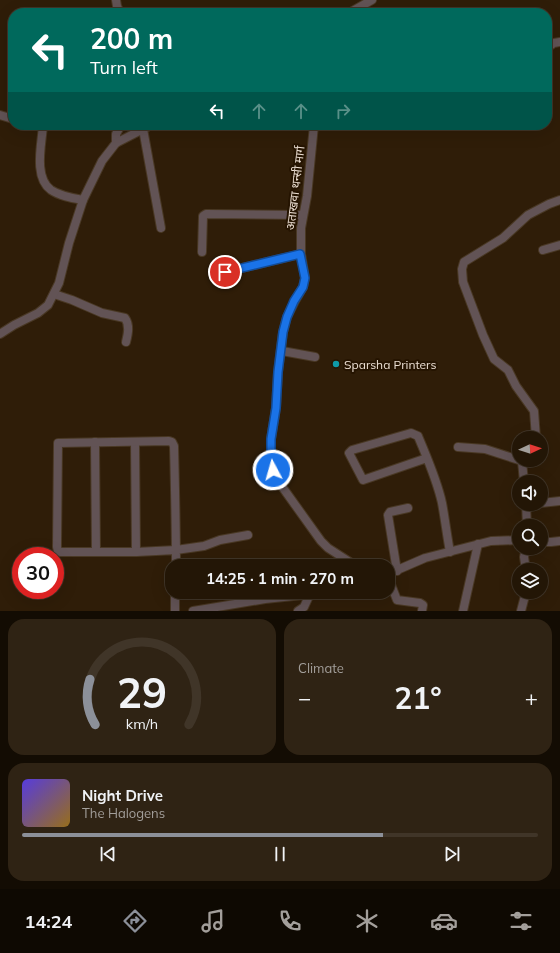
<!DOCTYPE html>
<html lang="en">
<head>
<meta charset="utf-8">
<style>
	:root { --surface:#231606; --page:#2f2314; --text:#f1f3f6; --muted:#a39f9b; --line:#403528; --accent:#8c9099 }
	body { margin:0; font-family:Mulish,"Noto Sans Devanagari",sans-serif; background:var(--page); color:var(--text); height:100vh; display:flex; flex-direction:column; font-size:15px; white-space:nowrap }
	* { box-sizing:border-box; margin:0 }
	p { font-size:13px; color:var(--muted) }
	.icon { flex:none; width:22px; height:22px; fill:none; stroke:currentColor; stroke-width:2; stroke-linecap:round; stroke-linejoin:round }
	.map { position:relative; height:611px; overflow:hidden }
	.details { display:flex; flex-direction:column; gap:8px; padding:8px; background:#130c03; flex:1 }
	.details>* { flex:none }
	.banner { position:absolute; left:8px; top:8px; width:544px; height:122px; border-radius:16px; box-shadow:0 4px 16px #0002,0 0 0 1px var(--line); background:#00695c; color:#fff; overflow:hidden }
	.needle { width:26px; rotate:86deg }
	.buttons { position:absolute; left:512px; top:431px; display:grid; gap:8px }
	.buttons a { display:grid; place-items:center; width:36px; height:36px; border-radius:50%; background:var(--surface); box-shadow:0 4px 16px #0002,0 0 0 1px var(--line); font-size:20px }
	.speed { position:absolute; left:12px; top:547px; display:flex; gap:8px; font-size:20px; font-weight:700; text-align:center }
	.speed>* { display:grid; place-content:center; width:52px; height:52px; border-radius:50%; background:var(--surface); box-shadow:0 4px 16px #0002,0 0 0 1px var(--line); line-height:1 }
	.speed .limit { border:6px solid #d22; background:#fff; color:#111 }
	.pin { position:absolute; display:grid; place-items:center; width:34px; height:34px; color:#fff; margin:-17px; border:2px solid #fff; border-radius:50%; box-shadow:0 1px 4px #0007 }
	.me { position:absolute; width:44px; margin:-22px; rotate:354deg; stroke-linejoin:round; filter:drop-shadow(0 0 3px #0008) }
	.turn { display:flex; align-items:center; gap:14px; height:84px; padding:0 16px; font-size:18px }
	.turn .icon { width:52px; height:52px; stroke-width:2.5 }
	.turn b { display:block; font-size:28px; line-height:34px }
	.lanes { display:flex; align-items:center; height:38px; padding:0 16px; background:#0003; justify-content:center; gap:20px; direction:ltr }
	.lanes .off { opacity:.35 }
	.big { font-size:30px; font-weight:700; line-height:1.1 }
	.details .tile { flex:1; display:flex; flex-direction:column; justify-content:center; gap:6px; min-width:0; padding:0 14px; border-radius:16px; background:var(--page) }
	.details .dial { align-items:center; gap:0 }
	.dial svg { height:104px; overflow:visible; fill:none; stroke:var(--line); stroke-width:7; stroke-linecap:round; text-anchor:middle }
	.dial text { fill:var(--text); stroke:none }
	.song { display:flex; align-items:center; gap:12px }
	.cover { width:48px; height:48px; border-radius:6px; background:linear-gradient(135deg,hsl(250 70% 55%),hsl(40 70% 35%)) }
	.played { height:4px; border-radius:2px; background:linear-gradient(90deg,var(--accent) 70%,var(--line) 70%) }
	.keys { display:flex; justify-content:space-around; direction:ltr }
	.heat { display:flex; justify-content:space-between; align-items:center; font-size:22px; direction:ltr }
	.details .tiles { flex:1; display:grid; gap:8px; grid-template-columns:1fr 1fr }
	.tile:last-child { grid-column:span 2 }
	.trip { position:absolute; left:165px; top:559px; width:230px; height:40px; border-radius:16px; background:var(--surface); box-shadow:0 4px 16px #0002,0 0 0 1px var(--line); font-weight:700; line-height:40px; text-align:center }
	.tabs { display:flex; height:64px; justify-content:space-around; align-items:center; background:#0e0902; color:var(--muted) }
	.tabs .icon { width:28px; height:28px }
	.tabs .on { color:var(--accent) }
	.tabs b { font-size:18px; color:var(--text) }
	.map>svg:first-child { display:block }
</style>
</head>
<body>
<div class="map">
<svg width="560" height="611" viewBox="0 0 560 611">
	<rect width="100%" height="100%" fill="#2f1d08"/>
	<g fill="none" stroke-linecap="round" stroke-linejoin="round">
		<!-- minor casing -->
		<g stroke="#493824" stroke-width="10">
			<g id="minor">
				<path d="M116,0L117,6L120,13"/>
				<path d="M349,13L372,0"/>
				<path d="M547,48L554,43L560,42"/>
				<path d="M0,115L13,119"/>
				<path d="M43,125C42,143 33,177 51,190C60,196 72,198 83,200"/>
				<path d="M314,125L307,196L301,228V254L305,278L303,287L295,301L287,317L283,332L278,372L276,408L271,439V458L273,470L278,481L321,541L328,548L356,566"/>
				<path d="M143,129L161,228"/>
				<path d="M116,143V134L121,125"/>
				<path d="M543,250L560,245"/>
				<path d="M202,252L203,216L206,214L303,215"/>
				<path d="M225,272L301,254"/>
				<path d="M54,294L72,300L102,313L125,318C130,325 128,334 126,342"/>
				<path d="M0,334L14,325L38,313L48,305L59,283L69,243L83,200L102,161L116,143L151,125"/>
				<path d="M282,351L315,357"/>
				<path d="M536,438L534,411L516,386L508,370L494,359L483,335L463,282L462,269L464,262L503,238L528,215L549,204L560,200"/>
				<path d="M95,442L96,552"/>
				<path d="M135,442L136,552"/>
				<path d="M458,447L485,449L522,461"/>
				<path d="M427,458L363,480L349,453L352,450L411,433L418,436C427,458 437,480 442,503C445,519 447,536 450,552"/>
				<path d="M524,482L522,461L527,460"/>
				<path d="M541,503L560,501"/>
				<path d="M526,504L527,526"/>
				<path d="M541,542H551L560,541"/>
				<path d="M526,548L524,557L526,570"/>
				<path d="M176,566C176,526 175,486 174,446L172,442L169,441L58,443L57,547L58,551L60,552H136L176,550L204,546L220,540L248,535"/>
				<path d="M397,571L388,515L390,512L408,508"/>
				<path d="M388,574L425,558L491,541L519,540"/>
				<path d="M388,577L397,600L420,603L423,605L422,611"/>
				<path d="M175,611V592"/>
				<path d="M193,611L265,599L331,592"/>
				<path d="M298,611L304,607L310,594"/>
				<path d="M463,611L478,544"/>
				<path d="M521,611L526,592"/>
			</g>
		</g>
		<!-- minor -->
		<use href="#minor" stroke="#625355" stroke-width="8"/>
	</g>
	<g fill="none" stroke-linecap="round" stroke-linejoin="round">
		<!-- route casing -->
		<g stroke="#114b97" stroke-width="10">
			<path id="route" d="M225,272L300,254L305,278L303,287L294,301L287,317L283,332L278,372L276,408L271,439V458L273,470"/>
		</g>
		<!-- route -->
		<use href="#route" stroke="#1a73e8" stroke-width="7"/>
	</g>
	<!-- markers -->
	<circle fill="#0f9aa8" stroke="#251401" stroke-width="1.5" cx="336" cy="364" r="4"/>
	<g text-anchor="middle" dominant-baseline="central" stroke-width="4" stroke-linejoin="round" paint-order="stroke">
		<!-- street labels -->
		<g font-size="12" fill="#ecdfd3" stroke="#251401">
			<text transform="translate(295 188) rotate(-83)">अताखवा थन्सी मार्ग</text>
		</g>
		<!-- poi labels -->
		<g font-size="12" fill="#ecdfd3" stroke="#251401" text-anchor="start">
			<text x="344" y="364">Sparsha Printers</text>
		</g>
	</g>
</svg>
<div class="buttons">
<a><svg class="needle" viewBox="-14 -14 28 28"><path d="M0-13l5 13h-10z" fill="#e53935"/><path d="M0 13l5-13h-10z" fill="#a39f9b"/></svg></a>
<a><svg class="icon" aria-label="sound" viewBox="0 0 24 24"><path d="M4 9h4l5-4v14l-5-4H4zM17 9q2 3 0 6"/></svg></a>
<a><svg class="icon" aria-label="search" viewBox="0 0 24 24"><circle cx="10" cy="10" r="6"/><path d="M15 15l6 6"/></svg></a>
<a><svg class="icon" aria-label="layers" viewBox="0 0 24 24"><path d="M12 4l9 5-9 5-9-5zM3 14l9 5 9-5"/></svg></a>
</div>
<div class="speed"><div class="limit">30</div></div>
<div class="pin" style="left:225px;top:272px;background:#d93025"><svg class="icon" aria-label="arrive" viewBox="0 0 24 24"><path d="M6 21V4h12l-3 4 3 4H6"/></svg></div>
<svg class="me" style="left:273px;top:470px" viewBox="-20 -20 40 40"><circle r="17" fill="#1a73e8" stroke="#fff" stroke-width="3"/><path d="M0-11L8 9 0 5-8 9z" fill="#fff"/></svg>
<div class="trip">14:25 · 1 min · 270 m</div>
<div class="banner">
<div class="turn"><svg class="icon" aria-label="left" viewBox="0 0 24 24"><path d="M17 20v-9H6M10 6l-5 5 5 5"/></svg><div><b>200 m</b>Turn left</div></div>
<div class="lanes"><svg class="icon" aria-label="left" viewBox="0 0 24 24"><path d="M17 20v-9H6M10 6l-5 5 5 5"/></svg><svg class="icon off" aria-label="ahead" viewBox="0 0 24 24"><path d="M12 20V5M6 11l6-6 6 6"/></svg><svg class="icon off" aria-label="ahead" viewBox="0 0 24 24"><path d="M12 20V5M6 11l6-6 6 6"/></svg><svg class="icon off" aria-label="right" viewBox="0 0 24 24"><path d="M7 20v-9h11M14 6l5 5-5 5"/></svg></div>
</div>
</div>
<section class="details">
<div class="tiles">
<div class="tile dial"><svg viewBox="0 0 100 80">
<path d="M14 69A42 42 0 1 1 86 69"/>
<path d="M14 69A42 42 0 0 1 10 34" stroke="#8c9099"/>
<text x="50" y="56" font-size="32" font-weight="700">29</text>
<text x="50" y="72" font-size="11">km/h</text>
</svg></div>
<div class="tile"><p>Climate</p>
<div class="heat"><a>−</a><b class="big">21°</b><a>+</a></div>
</div>
<div class="tile">
<div class="song"><i class="cover"></i><div><b>Night Drive</b><p>The Halogens</p></div></div>
<div class="played"></div>
<div class="keys"><svg class="icon" aria-label="previous" viewBox="0 0 24 24"><path d="M18 5L8 12l10 7zM5 5v14"/></svg><svg class="icon" aria-label="pause" viewBox="0 0 24 24"><path d="M8 5v14M16 5v14"/></svg><svg class="icon" aria-label="next" viewBox="0 0 24 24"><path d="M6 5l10 7-10 7zM19 5v14"/></svg></div>
</div>
</div>
</section>
<nav class="tabs">
<b>14:24</b>
<svg class="icon on" aria-label="directions" viewBox="0 0 24 24"><path d="M12 3l9 9-9 9-9-9zM9 14v-3h6M13 9l2 2-2 2"/></svg>
<svg class="icon" aria-label="music" viewBox="0 0 24 24"><path d="M9 18V5l10-2v13"/><circle cx="6" cy="18" r="3"/><circle cx="16" cy="16" r="3"/></svg>
<svg class="icon" aria-label="phone" viewBox="0 0 24 24"><path d="M5 4h4l2 5-3 2q2 4 5 5l2-3 5 2v4C11 20 4 13 5 4z"/></svg>
<svg class="icon" aria-label="climate" viewBox="0 0 24 24"><path d="M12 3v18M4 7l16 10M4 17L20 7"/></svg>
<svg class="icon" aria-label="car" viewBox="0 0 24 24"><path d="M5 17H2v-5l4-1 3-4h7l3 4 3 1v5h-3M9 17h6M6 11h13"/><circle cx="7" cy="17" r="2"/><circle cx="17" cy="17" r="2"/></svg>
<svg class="icon" aria-label="filters" viewBox="0 0 24 24"><path d="M4 7h16M4 17h16"/><circle cx="9" cy="7" r="2"/><circle cx="15" cy="17" r="2"/></svg>
</nav>
</body>
</html>
